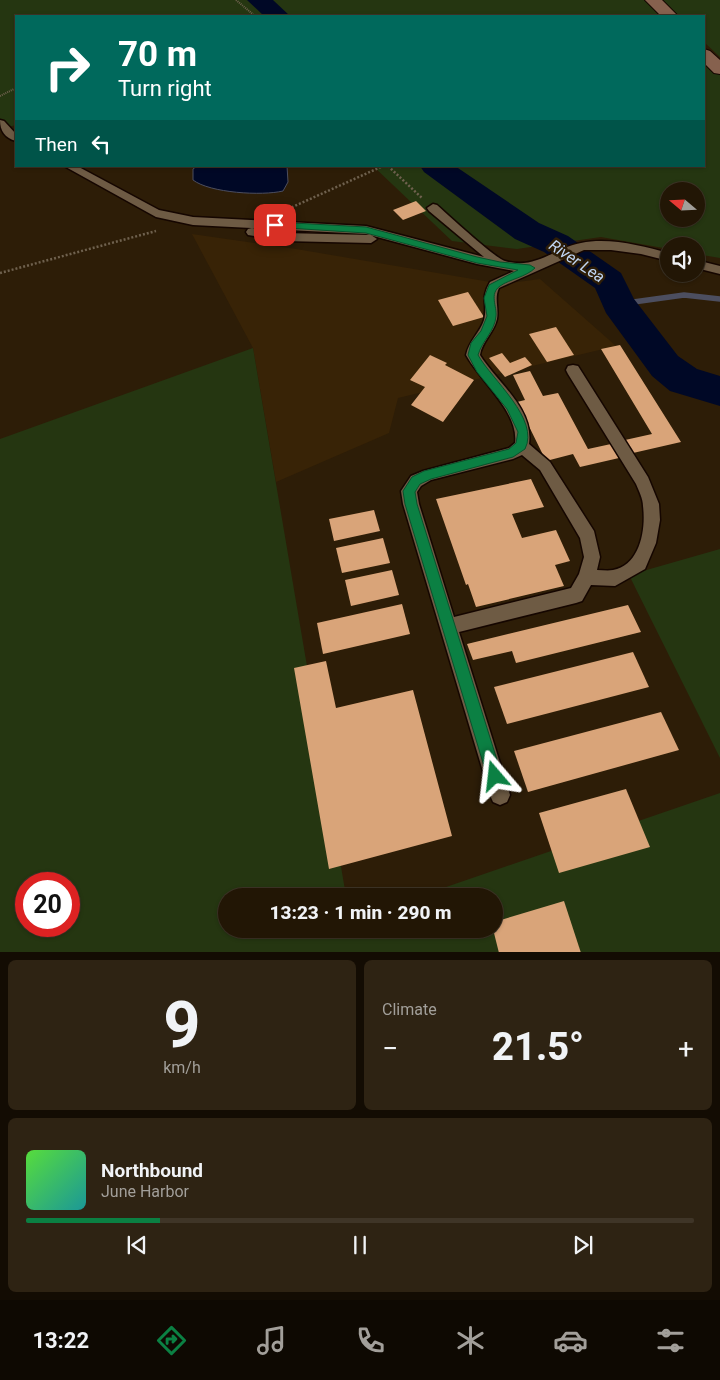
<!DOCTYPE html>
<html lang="en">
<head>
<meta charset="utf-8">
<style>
	:root { --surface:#221605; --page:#2e2313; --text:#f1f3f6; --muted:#a29f9a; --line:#3f3527; --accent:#0b8043 }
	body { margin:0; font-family:Roboto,sans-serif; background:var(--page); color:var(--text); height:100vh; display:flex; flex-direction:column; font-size:19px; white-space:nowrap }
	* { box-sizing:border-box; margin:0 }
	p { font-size:16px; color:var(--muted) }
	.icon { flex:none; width:28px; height:28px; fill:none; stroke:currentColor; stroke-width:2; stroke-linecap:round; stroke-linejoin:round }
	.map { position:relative; height:952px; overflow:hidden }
	.panel { display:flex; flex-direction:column; gap:8px; padding:8px; background:#130c03; flex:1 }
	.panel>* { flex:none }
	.banner { position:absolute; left:15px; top:15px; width:690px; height:152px; border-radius:0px; box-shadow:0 1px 4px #0004,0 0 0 1px var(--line); background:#00695c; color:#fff; overflow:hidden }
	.needle { width:32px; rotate:289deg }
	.tools { position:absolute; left:660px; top:182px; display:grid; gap:10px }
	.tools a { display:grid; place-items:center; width:45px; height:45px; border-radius:50%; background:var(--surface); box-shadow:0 1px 4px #0004,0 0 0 1px var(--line); font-size:25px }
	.speed { position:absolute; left:15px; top:872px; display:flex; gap:10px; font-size:25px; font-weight:700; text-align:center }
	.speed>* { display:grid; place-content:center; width:65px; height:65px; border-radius:50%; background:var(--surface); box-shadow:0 1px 4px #0004,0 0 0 1px var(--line); line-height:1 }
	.speed .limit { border:8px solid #d22; background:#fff; color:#111 }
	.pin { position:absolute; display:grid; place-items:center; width:42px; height:42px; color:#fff; margin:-21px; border-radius:10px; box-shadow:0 2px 8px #0006 }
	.me { position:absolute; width:55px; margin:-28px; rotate:343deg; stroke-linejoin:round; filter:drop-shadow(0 0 4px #0008) }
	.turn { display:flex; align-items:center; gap:18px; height:105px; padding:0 20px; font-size:22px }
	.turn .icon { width:65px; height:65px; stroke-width:2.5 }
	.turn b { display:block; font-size:35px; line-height:42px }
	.then { display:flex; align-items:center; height:48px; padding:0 20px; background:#0003; gap:10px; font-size:19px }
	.big { font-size:38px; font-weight:800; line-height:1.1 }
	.panel .widget { flex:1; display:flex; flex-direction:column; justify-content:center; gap:8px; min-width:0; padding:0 18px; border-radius:8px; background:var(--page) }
	.panel .dial { align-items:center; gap:0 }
	.dial b { font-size:65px; line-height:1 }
	.song { display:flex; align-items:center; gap:15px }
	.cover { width:60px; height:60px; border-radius:8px; background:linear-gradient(135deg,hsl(110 70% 55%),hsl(180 70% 35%)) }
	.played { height:5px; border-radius:2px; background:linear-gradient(90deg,var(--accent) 20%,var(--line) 20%) }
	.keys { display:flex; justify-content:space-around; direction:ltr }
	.heat { display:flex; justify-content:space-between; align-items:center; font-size:28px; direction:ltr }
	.panel .tiles { flex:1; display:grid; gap:8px; grid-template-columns:1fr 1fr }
	.widget:last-child { grid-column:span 2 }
	.trip { position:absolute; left:218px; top:888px; width:285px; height:50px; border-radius:25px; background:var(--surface); box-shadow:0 1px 4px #0004,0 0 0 1px var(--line); font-weight:800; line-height:50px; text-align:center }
	.tab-bar { display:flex; height:80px; justify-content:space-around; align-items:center; background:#0e0902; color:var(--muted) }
	.tab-bar .icon { width:35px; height:35px }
	.tab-bar .active { color:var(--accent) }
	.tab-bar b { font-size:22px; color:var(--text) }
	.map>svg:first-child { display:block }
</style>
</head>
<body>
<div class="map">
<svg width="720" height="953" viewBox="0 0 720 953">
	<rect width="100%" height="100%" fill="#2d1d07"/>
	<!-- built -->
	<path fill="#382306" d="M192,234L296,249L502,284L540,279L616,346L398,398L389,433L276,482L253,348Z"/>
	<!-- green -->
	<g fill="#253611" fill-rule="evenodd">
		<path d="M0,0H646L664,16H16V125L0,129Z"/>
		<path d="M659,0H720V57L704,42V16H676Z"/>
		<path d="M704,59L720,75V258L696,254V246H669V249L601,237L517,249L452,241L373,166H704ZM669,191H696V219H669Z"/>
		<path d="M253,348L346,896H226V929H494V896H420L720,793V952H0V439ZM26,884H69V926H26Z"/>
		<path d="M720,549V758L629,575Z"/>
	</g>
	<!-- water -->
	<path fill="#000826" stroke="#4c4e5f" d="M197,166H287L288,182L283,191C262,196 210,193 193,180V169Z"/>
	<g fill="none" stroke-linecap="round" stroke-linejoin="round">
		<!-- stream -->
		<path stroke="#4c4e5f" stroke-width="5.5" d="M619,304L684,295L720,299"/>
		<!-- river -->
		<g fill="#000826" fill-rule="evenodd">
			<path d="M247,0H273L290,16H264Z"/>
			<path d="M420,166H455L539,223L568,236L621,273L634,299L678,356L697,369L720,376V406L670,391L652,376L606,313L595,288L544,252L515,239L424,172Z"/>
		</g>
	</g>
	<!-- building -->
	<g fill="#d9a479">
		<path d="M416,201L426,211L403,220L393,210Z"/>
		<path d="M292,230L326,231V236L291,235Z"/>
		<path d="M468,292L484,317L453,326L438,300Z"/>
		<path d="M556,327L574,355L547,362L529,334Z"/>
		<path d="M620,345L681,442L633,453L625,440L652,434L601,349Z"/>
		<path d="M502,353L510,363L525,357L532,365L505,377L489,358Z"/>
		<path d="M430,355L447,363L445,365L474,380L443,422L411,405L425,387L410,380Z"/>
		<path d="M530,371L543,396L558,393L588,449L611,444L619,458L580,467L573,454L546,461L517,402L525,400L513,375Z"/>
		<path d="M531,479L544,507L512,514L522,538L556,530L570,561L555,565L564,586L476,607L468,584L466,585L436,499Z"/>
		<path d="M374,510L380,531L334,541L329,519Z"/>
		<path d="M383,538L390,563L342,573L336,548Z"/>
		<path d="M392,570L399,595L351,606L345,580Z"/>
		<path d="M402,604L410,634L323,654L317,623Z"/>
		<path d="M628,605L641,632L516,663L512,651L473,660L467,644Z"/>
		<path d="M633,652L649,687L507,724L494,687Z"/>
		<path d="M326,661L336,708L413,690L452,836L329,869L294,668Z"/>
		<path d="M661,712L679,750L528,792L514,751Z"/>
		<path d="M626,789L650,847L559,873L539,813Z"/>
		<path d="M564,901L581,953H499L493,929L494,922Z"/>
	</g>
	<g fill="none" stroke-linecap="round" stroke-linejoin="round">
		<!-- service casing -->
		<g stroke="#150600" stroke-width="3">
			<g id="service">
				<path d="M0,120L4,121L16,134V141C5,138 0,131 0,120Z"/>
				<path d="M64,166H77L159,210L193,217L366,226L484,257L429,211L427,208L433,204L437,205C448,215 496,259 505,261C536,270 554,248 581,243C609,237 642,246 669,253V261L641,254L611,250H584L499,288C494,298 499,308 497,319C494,333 482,341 480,355C497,382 534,409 529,444L550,462L594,531L600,557L597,570C602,570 608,571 613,570C640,565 646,530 643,506C643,499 639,491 636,484L568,374L566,370L568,366L573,365L578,366L648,477L659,504L660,520L656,543L645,569L615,586L591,585L582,601L576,603L459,632L510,795L507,802L500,805L493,802L490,795L403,504L401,491L411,476L423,471L509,448L515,443C519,412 481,382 466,355C469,340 480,333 484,320C488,304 480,299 490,282L514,271L477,264L366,234L193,225L156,217ZM522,455L540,470L580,538L584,557L579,574L571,588L454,617L419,504L417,492L421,486L431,480L513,459Z"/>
				<path d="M252,228L283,233L371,235L377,239L371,243L283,241L248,235L246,232L248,229Z"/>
				<path d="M696,260L720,266V274L696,268Z"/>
			</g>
		</g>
		<!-- secondary casing -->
		<g stroke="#150600" stroke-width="2">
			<g id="secondary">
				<path d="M645,0H662L678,16H661Z"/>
				<path d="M704,49L710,51L720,60V74L714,73L704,63Z"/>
			</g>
		</g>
		<!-- path-far1 -->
		<g stroke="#6f614e" stroke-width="2" stroke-dasharray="1 1" stroke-linecap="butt">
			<path d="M236,0L255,16"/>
			<path d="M0,96L16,88"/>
		</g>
		<!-- path -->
		<g stroke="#6f614e" stroke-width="2.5" stroke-dasharray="2 2" stroke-linecap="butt">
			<path d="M388,166L422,198"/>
			<path d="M288,209L383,166"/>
			<path d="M0,273L156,231"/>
		</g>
		<!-- service -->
		<use href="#service" fill="#6e5b44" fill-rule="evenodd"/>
		<!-- secondary -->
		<use href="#secondary" fill="#86614e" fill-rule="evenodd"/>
	</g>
	<!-- route -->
	<path fill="#0b8043" stroke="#07532c" d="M275,222L366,227L477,257L500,262L530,265L535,268C526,277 510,279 500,286C489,294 497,306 496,316C495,331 482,341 478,355C492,380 540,419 525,449L513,457L431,479L420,484L415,492L417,504L502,776L500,781L495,783L489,781L487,776L405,504L403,491L412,477L424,471L509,449L516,443L518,432L507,409L477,372L468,355L471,343L481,331L487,316L484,298L489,285L518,270L477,263L366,233L272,227V223Z"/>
	<g text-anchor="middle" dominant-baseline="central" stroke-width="5" stroke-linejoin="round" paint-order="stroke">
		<!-- water labels -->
		<g font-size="16" font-style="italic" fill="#c1d6f3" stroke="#2d1d07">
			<text transform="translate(577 261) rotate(34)">River Lea</text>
		</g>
	</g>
</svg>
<div class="tools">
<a><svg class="needle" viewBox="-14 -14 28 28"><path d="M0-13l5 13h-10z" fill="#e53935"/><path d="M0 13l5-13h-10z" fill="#a29f9a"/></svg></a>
<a><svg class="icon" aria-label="sound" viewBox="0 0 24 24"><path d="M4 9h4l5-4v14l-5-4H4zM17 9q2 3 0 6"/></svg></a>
</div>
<div class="speed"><div class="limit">20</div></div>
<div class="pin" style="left:275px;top:225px;background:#d93025"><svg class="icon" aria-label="arrive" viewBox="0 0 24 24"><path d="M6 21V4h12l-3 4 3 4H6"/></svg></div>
<svg class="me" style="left:495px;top:776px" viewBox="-20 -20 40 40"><path d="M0-17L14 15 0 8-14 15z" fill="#0b8043" stroke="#fff" stroke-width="4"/></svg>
<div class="trip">13:23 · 1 min · 290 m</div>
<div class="banner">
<div class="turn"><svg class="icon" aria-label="right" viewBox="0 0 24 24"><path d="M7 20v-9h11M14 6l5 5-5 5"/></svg><div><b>70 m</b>Turn right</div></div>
<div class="then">Then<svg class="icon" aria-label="left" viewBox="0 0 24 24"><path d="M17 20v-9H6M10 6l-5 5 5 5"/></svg></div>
</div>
</div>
<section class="panel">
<div class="tiles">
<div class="widget dial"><b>9</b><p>km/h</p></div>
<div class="widget"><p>Climate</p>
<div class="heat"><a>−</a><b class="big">21.5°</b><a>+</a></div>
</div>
<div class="widget">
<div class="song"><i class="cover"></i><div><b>Northbound</b><p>June Harbor</p></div></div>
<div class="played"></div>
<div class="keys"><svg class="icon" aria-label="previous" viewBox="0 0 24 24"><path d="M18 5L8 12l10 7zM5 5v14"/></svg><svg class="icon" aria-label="pause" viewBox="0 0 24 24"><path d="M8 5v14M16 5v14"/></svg><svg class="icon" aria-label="next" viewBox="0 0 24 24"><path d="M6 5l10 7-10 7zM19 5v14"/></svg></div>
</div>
</div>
</section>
<nav class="tab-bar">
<b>13:22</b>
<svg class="icon active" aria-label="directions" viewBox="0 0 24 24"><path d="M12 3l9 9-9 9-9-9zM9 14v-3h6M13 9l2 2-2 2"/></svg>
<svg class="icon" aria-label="music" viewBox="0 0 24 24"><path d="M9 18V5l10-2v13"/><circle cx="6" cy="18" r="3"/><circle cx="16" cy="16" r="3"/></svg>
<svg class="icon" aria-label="phone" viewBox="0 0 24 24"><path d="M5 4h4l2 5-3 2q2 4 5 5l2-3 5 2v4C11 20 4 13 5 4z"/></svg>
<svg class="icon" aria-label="climate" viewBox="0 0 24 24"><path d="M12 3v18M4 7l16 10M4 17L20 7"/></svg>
<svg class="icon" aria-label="car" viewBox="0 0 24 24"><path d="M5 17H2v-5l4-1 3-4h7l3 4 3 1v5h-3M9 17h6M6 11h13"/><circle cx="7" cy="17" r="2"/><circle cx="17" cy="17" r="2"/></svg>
<svg class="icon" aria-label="filters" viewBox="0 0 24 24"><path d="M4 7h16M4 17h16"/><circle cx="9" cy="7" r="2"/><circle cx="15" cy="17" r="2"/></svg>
</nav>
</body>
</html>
